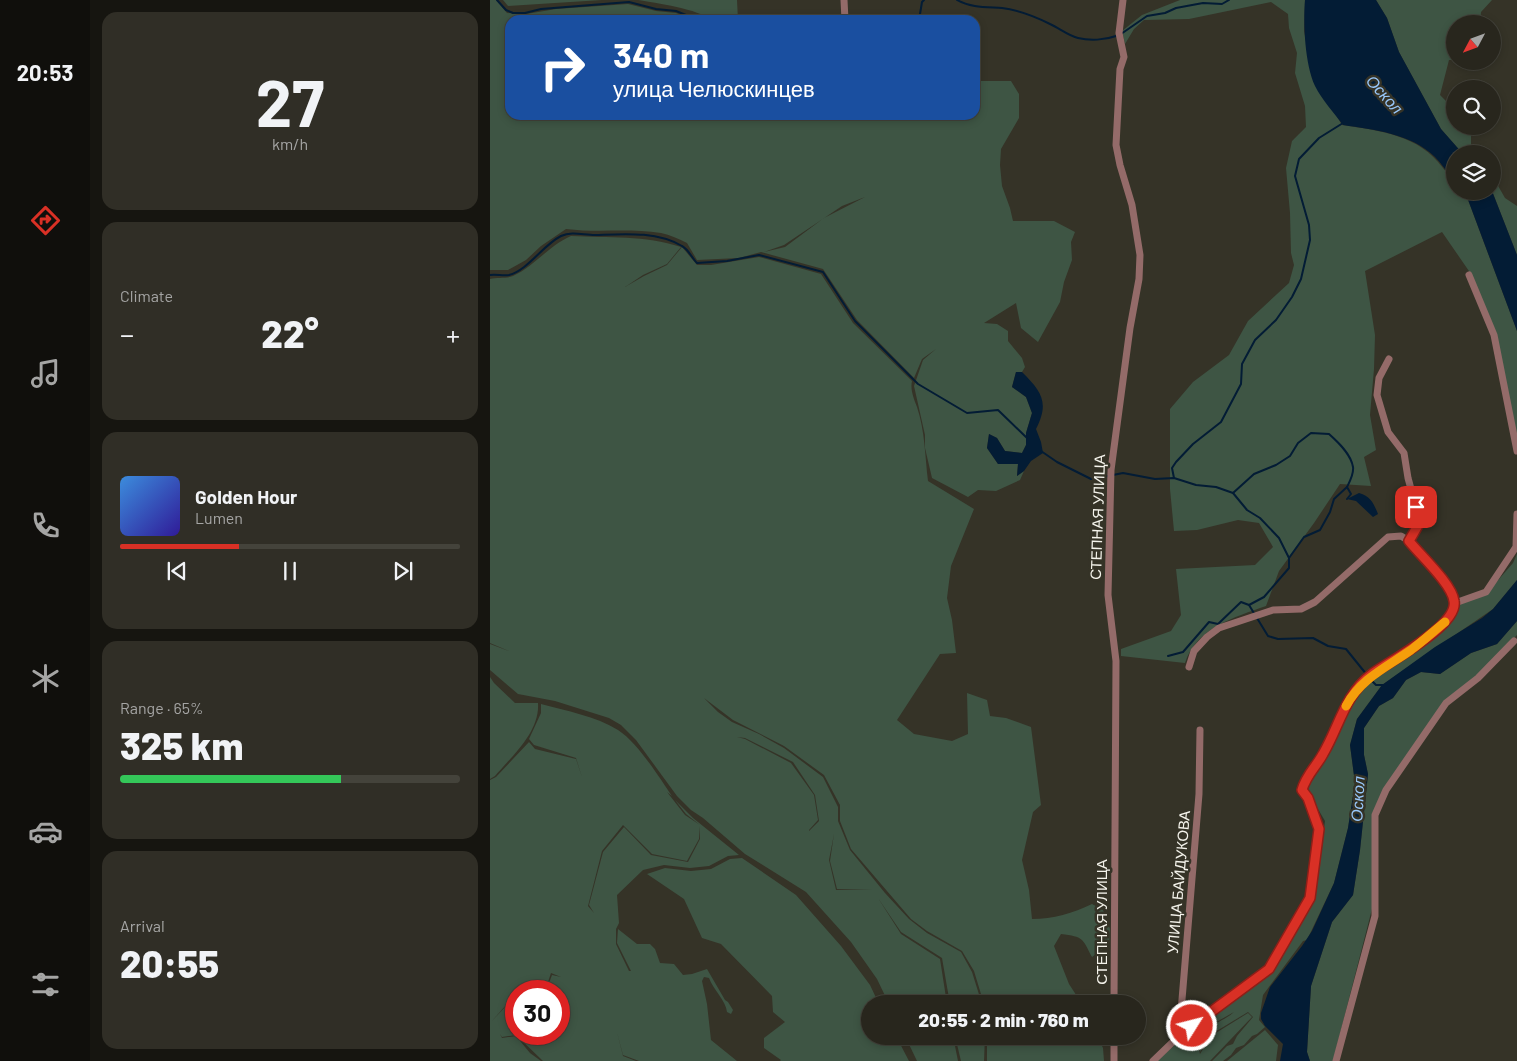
<!DOCTYPE html>
<html lang="en">
<head>
<meta charset="utf-8">
<style>
	:root { --surface:#28261d; --page:#302e26; --text:#f1f3f6; --muted:#a5a5a4; --line:#44433b; --accent:#d93025 }
	body { margin:0; font-family:Barlow,sans-serif; background:var(--page); color:var(--text); height:100vh; display:flex; flex-direction:column; font-size:19px; white-space:nowrap }
	* { box-sizing:border-box; margin:0 }
	p { font-size:16px; color:var(--muted) }
	.icon { flex:none; width:28px; height:28px; fill:none; stroke:currentColor; stroke-width:2; stroke-linecap:round; stroke-linejoin:round }
	.map { position:relative; flex:1; overflow:hidden }
	.drawer { display:flex; flex-direction:column; gap:12px; padding:12px; background:#161510; width:400px }
	.drawer>* { flex:none }
	.hud { position:absolute; left:15px; top:15px; width:475px; height:105px; border-radius:15px; box-shadow:0 2px 8px #0003,0 0 0 1px var(--line); background:#1a4fa0; color:#fff; overflow:hidden }
	.needle { width:32px; rotate:229deg }
	.fabs { position:absolute; left:956px; top:15px; display:grid; gap:10px }
	.fabs a { display:grid; place-items:center; width:55px; height:55px; border-radius:50%; background:var(--surface); box-shadow:0 2px 8px #0003,0 0 0 1px var(--line); font-size:25px }
	.speed { position:absolute; left:15px; top:980px; display:flex; gap:10px; font-size:25px; font-weight:700; text-align:center }
	.speed>* { display:grid; place-content:center; width:65px; height:65px; border-radius:50%; background:var(--surface); box-shadow:0 2px 8px #0003,0 0 0 1px var(--line); line-height:1 }
	.speed .limit { border:8px solid #d22; background:#fff; color:#111 }
	.pin { position:absolute; display:grid; place-items:center; width:42px; height:42px; color:#fff; margin:-21px; border-radius:10px; box-shadow:0 2px 8px #0006 }
	.me { position:absolute; width:55px; margin:-28px; rotate:54deg; stroke-linejoin:round; filter:drop-shadow(0 0 4px #0008) }
	.turn { display:flex; align-items:center; gap:18px; height:105px; padding:0 25px; font-size:22px }
	.turn .icon { width:65px; height:65px; stroke-width:2.5 }
	.turn b { display:block; font-size:35px; line-height:42px }
	.big { font-size:38px; font-weight:800; line-height:1.1 }
	.drawer .widget { flex:1; display:flex; flex-direction:column; justify-content:center; gap:8px; min-width:0; padding:0 18px; border-radius:15px; background:var(--page) }
	.drawer .dial { align-items:center; gap:0 }
	.dial b { font-size:65px; line-height:1 }
	.song { display:flex; align-items:center; gap:15px }
	.cover { width:60px; height:60px; border-radius:8px; background:linear-gradient(135deg,hsl(210 70% 55%),hsl(250 70% 35%)) }
	.played { height:5px; border-radius:2px; background:linear-gradient(90deg,var(--accent) 35%,var(--line) 35%) }
	.keys { display:flex; justify-content:space-around; direction:ltr }
	.heat { display:flex; justify-content:space-between; align-items:center; font-size:28px; direction:ltr }
	.charge { height:8px; border-radius:4px; background:linear-gradient(90deg,#34c759 65%,var(--line) 0) }
	.trip { position:absolute; left:371px; top:995px; width:285px; height:50px; border-radius:25px; background:var(--surface); box-shadow:0 2px 8px #0003,0 0 0 1px var(--line); font-weight:800; line-height:50px; text-align:center }
	main { display:flex; flex:1; min-height:0 }
	.tabs { display:flex; flex-direction:column; width:90px; justify-content:space-around; align-items:center; background:#100f0c; color:var(--muted) }
	.tabs .icon { width:35px; height:35px }
	.tabs .on { color:var(--accent) }
	.tabs b { font-size:22px; color:var(--text) }
	.map>svg:first-child { display:block }
</style>
</head>
<body>
<main>
<nav class="tabs">
<b>20:53</b>
<svg class="icon on" aria-label="directions" viewBox="0 0 24 24"><path d="M12 3l9 9-9 9-9-9zM9 14v-3h6M13 9l2 2-2 2"/></svg>
<svg class="icon" aria-label="music" viewBox="0 0 24 24"><path d="M9 18V5l10-2v13"/><circle cx="6" cy="18" r="3"/><circle cx="16" cy="16" r="3"/></svg>
<svg class="icon" aria-label="phone" viewBox="0 0 24 24"><path d="M5 4h4l2 5-3 2q2 4 5 5l2-3 5 2v4C11 20 4 13 5 4z"/></svg>
<svg class="icon" aria-label="climate" viewBox="0 0 24 24"><path d="M12 3v18M4 7l16 10M4 17L20 7"/></svg>
<svg class="icon" aria-label="car" viewBox="0 0 24 24"><path d="M5 17H2v-5l4-1 3-4h7l3 4 3 1v5h-3M9 17h6M6 11h13"/><circle cx="7" cy="17" r="2"/><circle cx="17" cy="17" r="2"/></svg>
<svg class="icon" aria-label="filters" viewBox="0 0 24 24"><path d="M4 7h16M4 17h16"/><circle cx="9" cy="7" r="2"/><circle cx="15" cy="17" r="2"/></svg>
</nav>
<section class="drawer">
<div class="widget dial"><b>27</b><p>km/h</p></div>
<div class="widget"><p>Climate</p>
<div class="heat"><a>−</a><b class="big">22°</b><a>+</a></div>
</div>
<div class="widget">
<div class="song"><i class="cover"></i><div><b>Golden Hour</b><p>Lumen</p></div></div>
<div class="played"></div>
<div class="keys"><svg class="icon" aria-label="previous" viewBox="0 0 24 24"><path d="M18 5L8 12l10 7zM5 5v14"/></svg><svg class="icon" aria-label="pause" viewBox="0 0 24 24"><path d="M8 5v14M16 5v14"/></svg><svg class="icon" aria-label="next" viewBox="0 0 24 24"><path d="M6 5l10 7-10 7zM19 5v14"/></svg></div>
</div>
<div class="widget"><p>Range · 65%</p><b class="big">325 km</b><div class="charge"></div></div>
<div class="widget"><p>Arrival</p><b class="big">20:55</b></div>
</section>
<div class="map">
<svg width="1027" height="1061" viewBox="0 0 1027 1061">
	<rect width="100%" height="100%" fill="#353327"/>
	<!-- green -->
	<g fill="#3e5544" fill-rule="evenodd">
		<path d="M0,0H6L17,13L36,14L66,9L138,4L166,11L186,13L196,17L214,20H20V115H485V81H521L529,94V118L511,149L510,165L512,186L520,208L523,221H564L585,232L581,242L582,260L574,282L570,302L548,342L531,328L526,303L494,323L507,324L518,331V341L532,358L535,367L532,372H526L522,387L536,397L542,413L536,433V445L532,453L515,451L507,438L499,434L497,448L508,464H528L527,476L534,471L530,480L506,491L488,490L478,497L442,478L435,448V435L424,386L433,360L446,349L432,359L424,378L367,320L333,269L271,252L249,258L207,260L197,243C189,239 180,235 171,233C139,228 107,233 76,229L51,246L36,260L18,270H0ZM375,197L334,218L295,247L274,252L294,245L352,206Z"/>
		<path d="M13,0H112L18,6Z"/>
		<path d="M148,0H247L248,20H220C210,9 165,3 148,0Z"/>
		<path d="M690,0H815L814,31L822,74L852,125C891,131 929,135 953,168C960,177 965,180 965,191H973L977,197L1027,331V439L1006,334L981,274L952,232L875,271L885,335L884,369L880,415L886,450L874,457L881,486L850,484L824,523L789,571L776,606C745,617 706,628 695,663L631,656V649L681,631L691,615L686,569L765,565L783,547L769,523L748,520L707,530L684,531L680,489V409L703,382L739,355L758,321L799,283L804,265L801,253L800,213L796,168L802,141L816,127L815,106L805,73L807,53L799,28L798,14L781,2L699,19L654,20L644,29L635,44L632,31L652,15Z"/>
		<path d="M886,0H1002L991,12L990,24H965V60H959L950,95L965,110V126H981V154H973L951,129L909,52L897,18Z"/>
		<path d="M1003,177L1015,198L1027,206V255L1002,191Z"/>
		<path d="M81,236C118,238 155,235 191,247L177,264L153,275L135,287L154,276L177,265L192,247L207,265H221L269,257L331,274L363,323L422,381C420,390 424,399 427,407C435,431 435,456 438,481L484,509L461,566L457,598L462,620L466,653L450,654L407,720L424,734L462,741L478,734L477,693L497,700L500,716L516,718L541,727L551,805L543,812L532,860L539,890L542,919C563,919 583,913 602,904L613,910L620,929L619,944L602,957C592,938 594,937 571,934L564,946L579,984L592,1004H494L484,971L472,951L437,931L421,919L361,849L350,821V805L334,775L294,746L243,720L214,698L228,712L242,722L269,734L294,748L333,777L348,807V821L360,850L395,893L419,919L437,933L471,952L482,972L492,1004H460L452,958L411,932L388,898L411,934L450,959L457,1004H399L387,979L361,942L316,892L255,854L213,818L201,810L187,796L146,740L131,725L119,718L65,701L28,694L0,670V644L21,652L0,643V279C7,277 16,279 23,276C45,266 58,246 81,236ZM247,737L255,738L303,762L325,795L329,821L319,831V830L328,820L324,795L301,763L255,739ZM344,834L340,861L347,889H382L346,890L339,860Z"/>
		<path d="M1027,554V580L1003,609L892,685L867,719L860,745L865,783L858,828L844,883L817,940L813,941L773,995L769,1020L775,1027L767,1034L762,1036L754,1045L746,1048L741,1055L733,1061H722L737,1046L743,1044L747,1036L763,1017L758,1012L720,1035L710,1052C707,1026 731,1024 744,1012L714,1029L708,1045L710,1054L721,1036L758,1013L762,1017L720,1061H667L695,1036L779,973L785,966L824,893L835,821L818,792L817,781L836,756L850,723L862,701L875,683L927,650L966,616L968,603L996,594L1023,563Z"/>
		<path d="M1027,621V635L988,675L953,703L894,788L883,815V905L843,1061H820L817,1052L821,986L842,922L863,895L870,850L878,774L874,755V728L889,706L903,698L916,680L931,672L950,674L981,653L1007,644Z"/>
		<path d="M0,677L4,683L25,703H48C50,732 22,756 5,776L0,779Z"/>
		<path d="M51,704C76,711 106,716 128,730C148,743 169,777 182,796L177,792L195,815L210,825L196,814L185,800L203,818L249,855L238,856L219,866L200,868L174,865L153,870L127,895L129,923L126,929V944L139,971H121H141L127,943L128,929L147,944H160L165,949L170,963L184,964L193,975L202,974L217,969L235,1000L238,1002L243,1010L241,1014L237,1012C236,1001 223,989 219,978L214,977L212,981L217,1004L221,1040L247,1061H149L133,1055L127,1032L133,1056L146,1061H53L26,1035L12,1037L10,1034L12,1038L26,1036L40,1053L51,1061H0V780L6,777L39,742L45,749L86,759L92,777L86,758L44,745L39,739L51,713ZM133,825L162,854L197,861L209,839L210,826V839L198,862L161,855L134,827L113,852L99,905L104,913L98,906L112,851ZM61,973L71,977L62,975L56,991H69V1034H26V999L17,1005L1,1022L17,1004L26,998V991H55Z"/>
		<path d="M252,858L306,895L351,946L380,985L389,1004H380V1036H406L419,1061H290L291,1060L274,1048V1038L295,1022L283,1012L282,996L231,944L212,938L194,899L157,874L175,868L201,871L221,869L240,859Z"/>
		<path d="M775,1030L788,1045L786,1061H737Z"/>
		<path d="M415,1036H463L468,1061H427Z"/>
		<path d="M465,1036H495L494,1061H471Z"/>
		<path d="M497,1036H607L613,1048L614,1061H497Z"/>
	</g>
	<!-- water -->
	<g fill="#031c35">
		<path d="M815,0H886L897,18L909,52L951,129L973,154H965V181C958,174 952,164 945,157C920,133 884,130 853,125C844,113 832,100 825,86C815,64 813,24 815,0Z"/>
		<path d="M973,191H1002L1027,255V331L977,197Z"/>
		<path d="M526,372H532C551,391 560,402 546,429L551,442L553,453L541,461L534,471L527,476L528,464H508L497,448L499,434L507,438L515,451L532,453L536,445V433L542,413L536,397L522,387Z"/>
		<path d="M869,493C881,497 883,502 888,514L883,517L866,501L857,499Z"/>
		<path d="M1027,580V621L1007,644L981,653L950,674L931,672L916,680L903,698L889,706L874,728V755L878,774L870,850L863,895L842,922L821,986L817,1052L820,1061H790L793,1044L775,1026L771,1019V1013L780,987L812,946L822,931L844,883L858,828L865,783L860,745L867,719L892,685L945,647L992,618L1003,609Z"/>
	</g>
	<g fill="none" stroke-linecap="round" stroke-linejoin="round">
		<!-- stream -->
		<g stroke="#031c35" stroke-width="2">
			<path d="M7,0L16,10L23,13H35L51,9L139,2L166,9L186,11L196,15L214,18L216,20"/>
			<path d="M467,0C481,8 496,7 512,8C528,10 546,17 560,24C569,28 579,36 588,38C600,41 615,40 626,36"/>
			<path d="M427,20L430,14L432,2L434,0"/>
			<path d="M631,34L657,16L675,13L686,8L713,3L732,4L739,0"/>
			<path d="M0,275C6,274 13,276 19,275C38,270 53,245 71,236C82,231 93,235 105,235C134,234 166,231 192,246C198,249 202,258 207,263L237,261L269,255L333,272L365,321L428,384L477,413L508,410L537,438"/>
			<path d="M551,451L567,462L601,479L618,476"/>
			<path d="M623,475L633,473L665,479L684,478L706,485L726,487L743,493L757,510L770,518L789,538L799,558V568L774,597L759,605"/>
			<path d="M684,478L682,468L686,462L703,444L731,422L751,384L752,364L765,340L786,320L802,297L811,279L820,240L819,225L805,176L809,159L829,138L853,123"/>
			<path d="M743,493L764,474L786,465L800,456L808,443L821,433L839,434C848,442 861,454 863,467C864,474 860,481 857,487"/>
			<path d="M799,558L814,537L830,530L840,512L844,499L857,487L861,494L857,499"/>
			<path d="M678,656L693,652L719,622L728,624L751,602L759,605L778,636L788,639L823,638L838,646L856,649L877,675"/>
			<path d="M880,679L886,685H893"/>
		</g>
		<!-- minor -->
		<g stroke="#946b69" stroke-width="7">
			<path d="M354,0L355,20"/>
			<path d="M979,275L1004,335L1027,451"/>
			<path d="M899,359L889,378L887,395L898,432L914,453L918,478L930,522L919,541"/>
			<path d="M965,603L996,592L1026,547L1027,514"/>
			<path d="M624,1004L626,661L618,595L621,470L640,328L649,279L650,255L642,205L630,165L626,145L630,69L634,57L629,33L633,0"/>
			<path d="M689,1036L709,794L710,730"/>
			<path d="M624,1061V1036"/>
			<path d="M663,1061L689,1036L779,969L820,898L829,829L818,798L812,790C816,775 826,767 833,754C849,727 855,695 882,674C900,661 969,625 964,601C961,584 930,555 919,541L911,536L898,537L825,602L811,609L783,610L729,628L717,637L704,651L699,667"/>
			<path d="M846,1061L885,916V815L896,790L956,703L988,678L1024,641"/>
		</g>
	</g>
	<g fill="none" stroke-linecap="round" stroke-linejoin="round">
		<!-- route casing -->
		<g stroke="#8d1f18" stroke-width="12">
			<path id="route" d="M702,1026L779,969L820,898L829,829L818,798L812,790C816,775 826,767 833,754C849,727 855,694 882,674C900,661 969,625 964,601C962,584 930,555 919,541L930,522L926,507"/>
		</g>
		<!-- route -->
		<use href="#route" stroke="#d93025" stroke-width="9"/>
		<!-- slow -->
		<path stroke="#f59e0b" stroke-width="9" d="M856,706C871,678 897,667 921,650C933,641 944,631 955,622"/>
	</g>
	<g text-anchor="middle" dominant-baseline="central" stroke-width="5" stroke-linejoin="round" paint-order="stroke">
		<!-- street labels -->
		<g font-size="15" fill="#f4f3eb" stroke="#353327">
			<text transform="translate(607 517) rotate(-88)">СТЕПНАЯ УЛИЦА</text>
			<text transform="translate(688 882) rotate(-85)">УЛИЦА БАЙДУКОВА</text>
			<text transform="translate(611 922) rotate(-90)">СТЕПНАЯ УЛИЦА</text>
		</g>
		<!-- water labels -->
		<g font-size="16" font-style="italic" fill="#98c7fa" stroke="#353327">
			<text transform="translate(895 94) rotate(48)">Оскол</text>
			<text transform="translate(867 799) rotate(-87)">Оскол</text>
		</g>
	</g>
</svg>
<div class="fabs">
<a><svg class="needle" viewBox="-14 -14 28 28"><path d="M0-13l5 13h-10z" fill="#e53935"/><path d="M0 13l5-13h-10z" fill="#a5a5a4"/></svg></a>
<a><svg class="icon" aria-label="search" viewBox="0 0 24 24"><circle cx="10" cy="10" r="6"/><path d="M15 15l6 6"/></svg></a>
<a><svg class="icon" aria-label="layers" viewBox="0 0 24 24"><path d="M12 4l9 5-9 5-9-5zM3 14l9 5 9-5"/></svg></a>
</div>
<div class="speed"><div class="limit">30</div></div>
<div class="pin" style="left:926px;top:507px;background:#d93025"><svg class="icon" aria-label="arrive" viewBox="0 0 24 24"><path d="M6 21V4h12l-3 4 3 4H6"/></svg></div>
<svg class="me" style="left:702px;top:1026px" viewBox="-20 -20 40 40"><circle r="17" fill="#d93025" stroke="#fff" stroke-width="3"/><path d="M0-11L8 9 0 5-8 9z" fill="#fff"/></svg>
<div class="trip">20:55 · 2 min · 760 m</div>
<div class="hud">
<div class="turn"><svg class="icon" aria-label="right" viewBox="0 0 24 24"><path d="M7 20v-9h11M14 6l5 5-5 5"/></svg><div><b>340 m</b>улица Челюскинцев</div></div>
</div>
</div>
</main>
</body>
</html>
